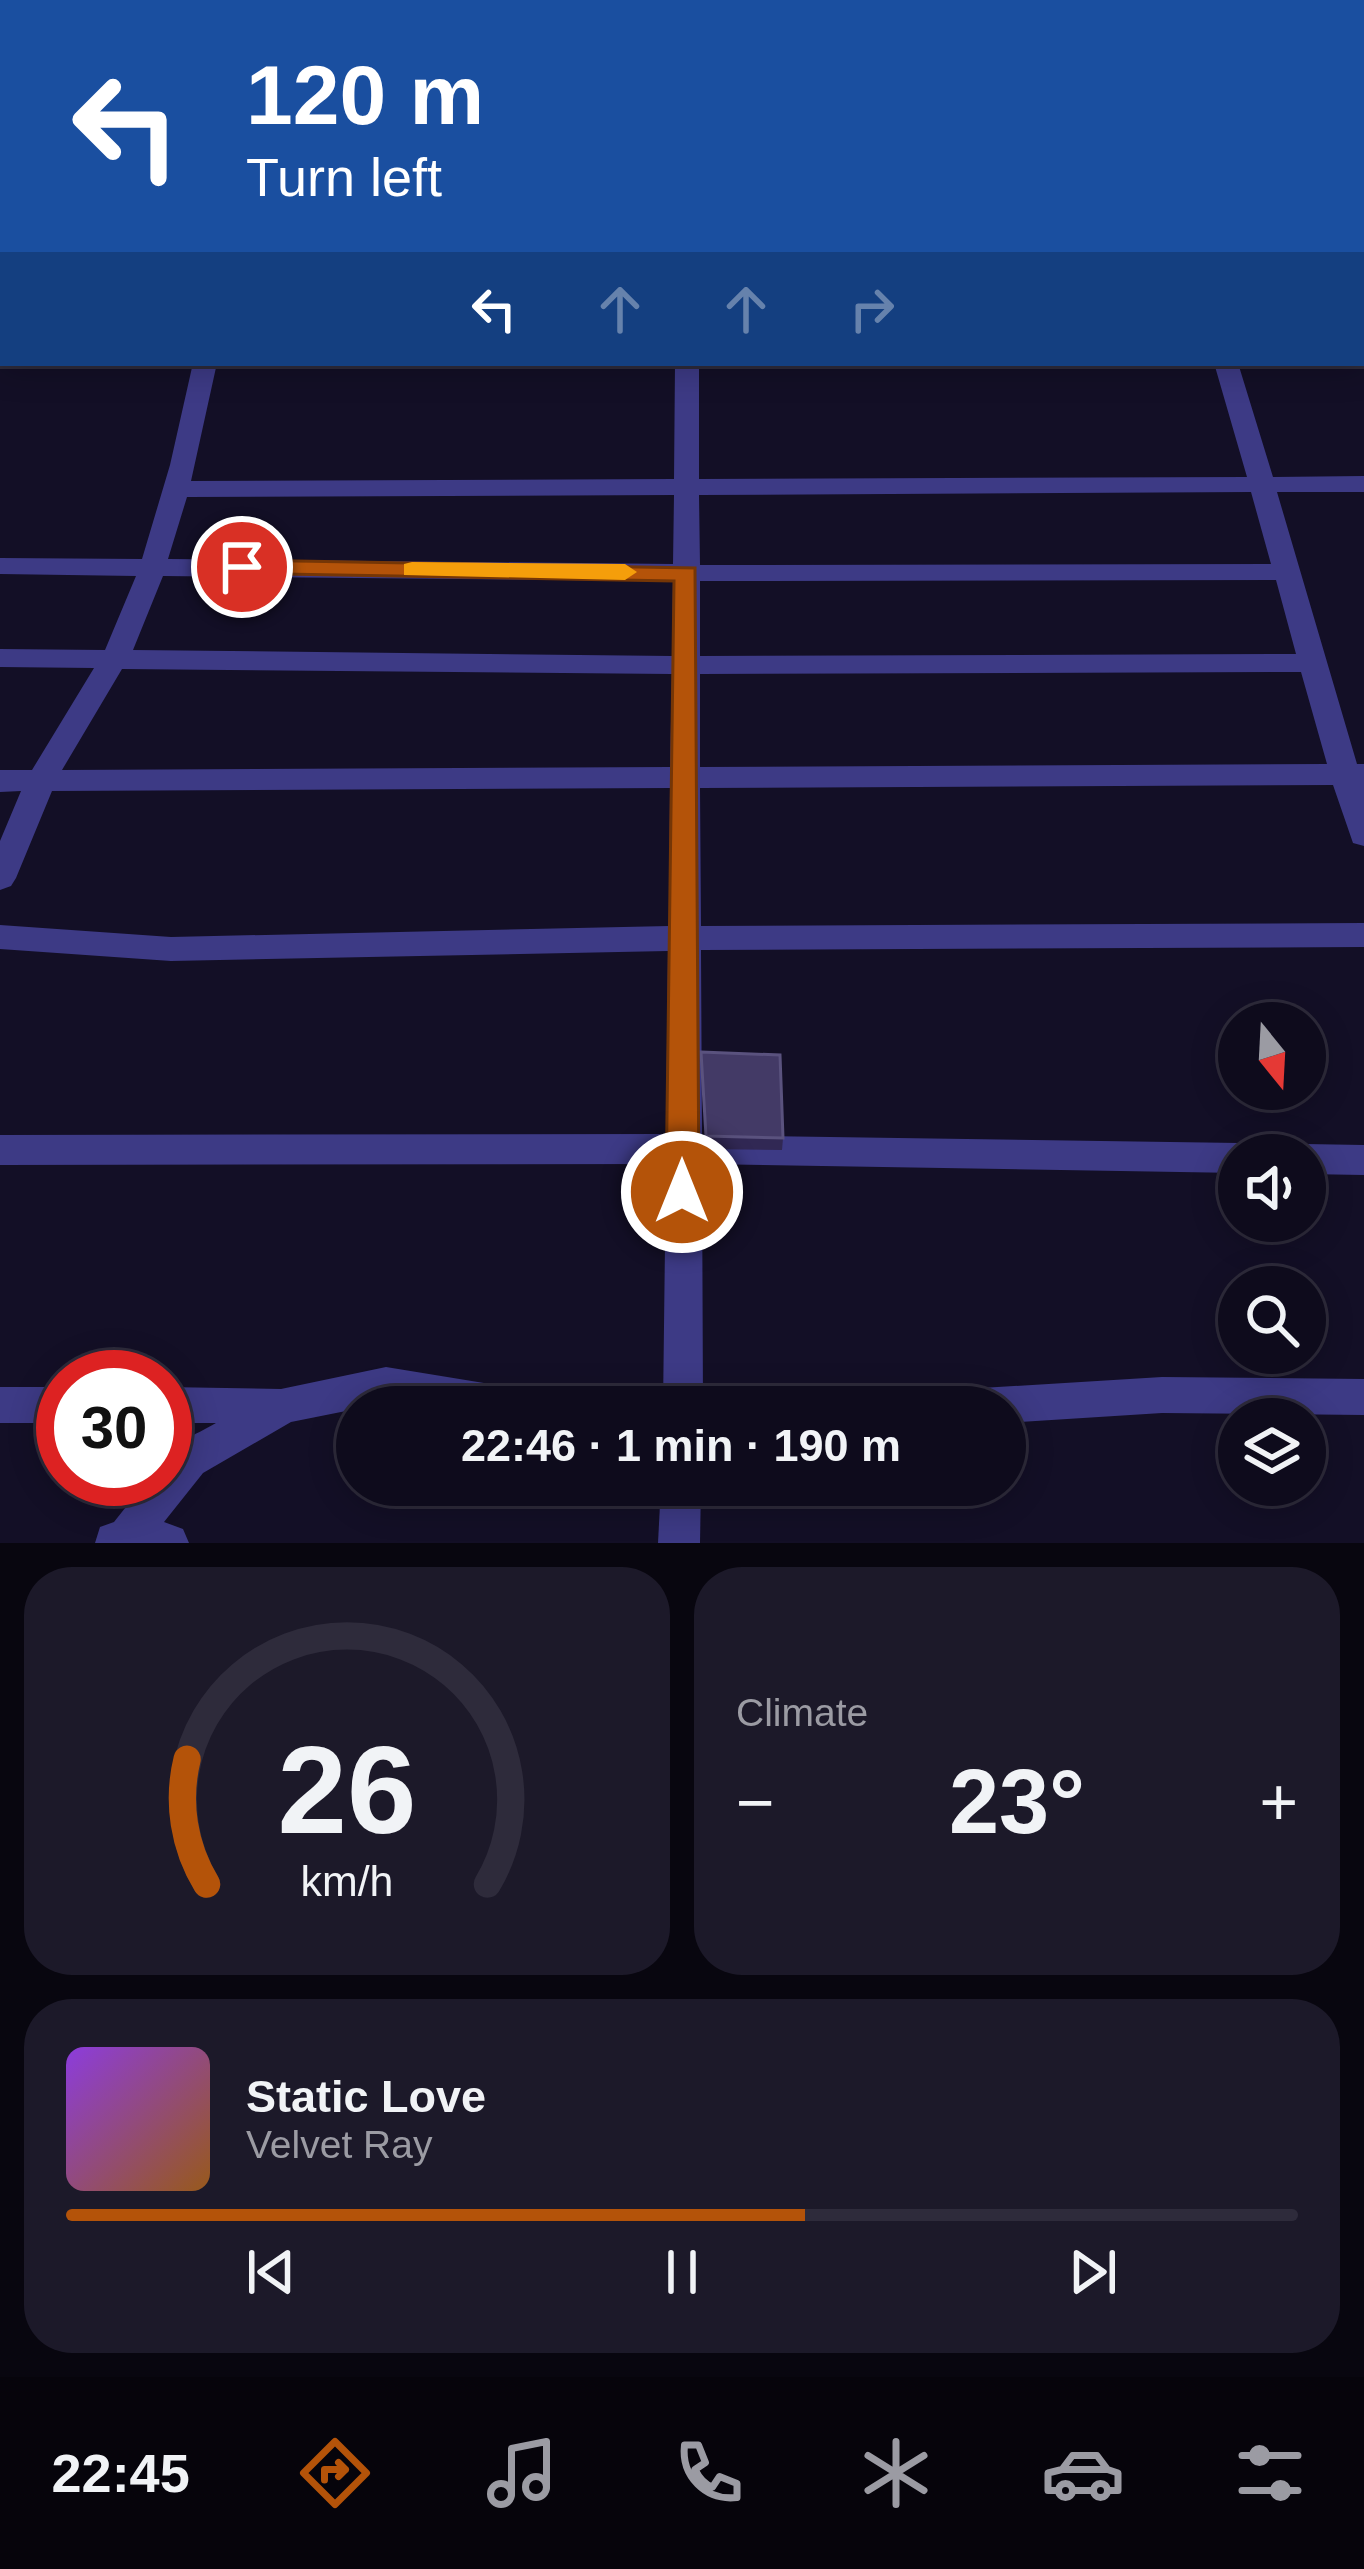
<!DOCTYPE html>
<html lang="en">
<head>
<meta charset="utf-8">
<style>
	:root { --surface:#0e0b1c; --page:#1c1929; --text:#f1f3f6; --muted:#9b9ba3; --line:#2e2b3b; --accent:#b45309 }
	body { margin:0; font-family:Helvetica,sans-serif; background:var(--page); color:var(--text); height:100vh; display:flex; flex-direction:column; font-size:45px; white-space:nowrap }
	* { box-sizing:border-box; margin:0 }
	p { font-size:39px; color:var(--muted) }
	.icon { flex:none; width:66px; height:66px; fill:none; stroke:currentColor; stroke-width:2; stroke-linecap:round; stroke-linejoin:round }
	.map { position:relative; height:1543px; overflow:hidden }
	.panel { display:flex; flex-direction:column; gap:24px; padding:24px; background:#08060f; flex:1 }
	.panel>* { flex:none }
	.banner { position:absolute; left:0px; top:0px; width:1365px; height:366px; box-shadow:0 6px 30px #0003,0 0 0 3px var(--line); background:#1a4fa0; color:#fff; overflow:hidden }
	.needle { width:78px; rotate:162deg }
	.buttons { position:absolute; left:1218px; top:1002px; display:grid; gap:24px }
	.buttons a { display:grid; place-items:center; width:108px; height:108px; border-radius:50%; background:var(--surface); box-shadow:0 6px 30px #0003,0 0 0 3px var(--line); font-size:60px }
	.speed { position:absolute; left:36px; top:1350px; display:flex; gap:24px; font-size:60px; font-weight:700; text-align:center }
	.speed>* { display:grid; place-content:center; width:156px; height:156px; border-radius:50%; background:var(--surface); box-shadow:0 6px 30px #0003,0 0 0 3px var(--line); line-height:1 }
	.speed .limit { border:18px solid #d22; background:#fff; color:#111 }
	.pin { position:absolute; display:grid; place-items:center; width:102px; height:102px; color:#fff; margin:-51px; border:6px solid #fff; border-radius:50%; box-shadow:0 3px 12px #0007 }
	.me { position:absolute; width:132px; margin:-66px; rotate:0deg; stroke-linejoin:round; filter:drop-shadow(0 0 9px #0008) }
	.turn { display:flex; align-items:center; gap:42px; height:252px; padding:0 48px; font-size:54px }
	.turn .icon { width:156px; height:156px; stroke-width:2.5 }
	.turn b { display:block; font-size:84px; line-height:102px }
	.lanes { display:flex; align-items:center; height:114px; padding:0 48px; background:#0003; justify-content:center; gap:60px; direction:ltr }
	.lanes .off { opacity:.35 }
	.big { font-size:90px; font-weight:800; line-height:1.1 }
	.panel .widget { flex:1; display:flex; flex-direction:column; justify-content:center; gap:18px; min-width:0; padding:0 42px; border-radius:48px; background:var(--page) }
	.panel .dial { align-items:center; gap:0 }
	.dial svg { height:312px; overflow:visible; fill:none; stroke:var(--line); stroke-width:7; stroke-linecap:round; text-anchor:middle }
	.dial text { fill:var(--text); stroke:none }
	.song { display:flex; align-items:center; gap:36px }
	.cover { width:144px; height:144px; border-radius:18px; background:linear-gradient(135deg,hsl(270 70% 55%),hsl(30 70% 35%)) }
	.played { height:12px; border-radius:6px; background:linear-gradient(90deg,var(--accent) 60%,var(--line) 60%) }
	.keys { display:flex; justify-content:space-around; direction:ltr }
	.heat { display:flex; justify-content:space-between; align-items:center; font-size:66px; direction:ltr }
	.panel .tiles { flex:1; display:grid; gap:24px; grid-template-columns:1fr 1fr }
	.widget:last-child { grid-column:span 2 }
	.trip { position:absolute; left:336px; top:1386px; width:690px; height:120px; border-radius:60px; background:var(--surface); box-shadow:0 6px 30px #0003,0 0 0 3px var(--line); font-weight:800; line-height:120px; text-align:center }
	.tab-bar { display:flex; height:192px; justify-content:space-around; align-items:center; background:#06040b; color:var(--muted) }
	.tab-bar .icon { width:84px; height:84px }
	.tab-bar .current { color:var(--accent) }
	.tab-bar b { font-size:54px; color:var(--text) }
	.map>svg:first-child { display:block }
</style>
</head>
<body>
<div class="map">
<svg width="1364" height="1543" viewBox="0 0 1364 1543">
	<rect width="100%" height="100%" fill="#130f26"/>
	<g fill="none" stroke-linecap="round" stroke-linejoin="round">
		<!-- street -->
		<g fill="#3d3a85" fill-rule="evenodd">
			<path d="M652,0H670L671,3H653Z"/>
			<path d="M906,0H924L925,3H907Z"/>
			<path d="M1237,0H1255L1256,3H1238Z"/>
			<path d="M0,4L3,5V17L0,16Z"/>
			<rect x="0" y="127" width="3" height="12"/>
			<rect x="1362" y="163" width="2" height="12"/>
			<path d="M193,363H217L191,481L674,479L675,363H699V479L1247,477L1214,363H1238L1273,477L1364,476V492H1277L1357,764H1364V846L1353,843L1333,785L700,788L701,926L1364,923V947L701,950L702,1135L1239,1143L1252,1148L1255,1155H1239V1173L702,1164L703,1407H663L666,1164L0,1165V1135L666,1134L668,951L171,961L0,949V925L171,937L669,926L670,788L52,791L16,878L11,886L0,890V841L21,791L0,792V770H32L94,668L0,667V649L105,650L136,576L0,574V558L142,559L170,465ZM1251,492L1271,564L700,565L699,495ZM674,495L673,564L168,559L187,497ZM163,576L673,581L672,656L133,650ZM1276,580L1296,654L700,656V581ZM122,669L672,674L670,767L62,770ZM1301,672L1327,764L700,767V674Z"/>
			<path d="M1305,1144L1364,1145V1175L1305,1174V1155H1289Z"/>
			<path d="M386,1367L521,1389L535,1394L541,1407L386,1403L291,1422L203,1473L164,1522L183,1529L189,1543H95L100,1527L114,1522L148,1479H165C165,1443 187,1440 216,1423H165V1387L281,1389Z"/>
			<path d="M1162,1377L1364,1379V1415L1162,1413L1005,1423V1407H945L951,1394L965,1389Z"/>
			<rect x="0" y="1387" width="63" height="36"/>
			<path d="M661,1485H701L700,1543H658Z"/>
		</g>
	</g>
	<!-- wall -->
	<path fill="#312854" d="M701,1064L783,1138L782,1150L706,1149Z"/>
	<!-- building -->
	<path fill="#433a66" stroke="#5a527e" stroke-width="3" d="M701,1052L780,1055L783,1138L706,1136Z"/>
	<!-- route -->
	<path fill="#b45309" stroke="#753606" stroke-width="3" d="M242,560L695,568L699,1192L694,1202L682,1206L671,1202L666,1192L674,581L233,573V562Z"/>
	<!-- slow -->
	<path fill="#f59e0b" d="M412,562L625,564L637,572L625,580L404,575V564Z"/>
</svg>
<div class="buttons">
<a><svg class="needle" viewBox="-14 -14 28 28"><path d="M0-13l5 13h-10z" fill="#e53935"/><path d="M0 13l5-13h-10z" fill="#9b9ba3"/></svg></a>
<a><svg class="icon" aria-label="sound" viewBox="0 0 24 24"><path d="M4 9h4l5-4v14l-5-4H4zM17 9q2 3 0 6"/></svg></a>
<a><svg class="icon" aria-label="search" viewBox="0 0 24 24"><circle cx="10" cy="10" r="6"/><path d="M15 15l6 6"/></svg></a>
<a><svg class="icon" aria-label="layers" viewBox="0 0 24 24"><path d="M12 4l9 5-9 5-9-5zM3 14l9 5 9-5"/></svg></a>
</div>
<div class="speed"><div class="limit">30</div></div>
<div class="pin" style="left:242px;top:567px;background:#d93025"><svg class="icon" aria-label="arrive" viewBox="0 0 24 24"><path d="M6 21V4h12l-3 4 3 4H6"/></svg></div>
<svg class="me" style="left:682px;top:1192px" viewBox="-20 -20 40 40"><circle r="17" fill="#b45309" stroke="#fff" stroke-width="3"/><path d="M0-11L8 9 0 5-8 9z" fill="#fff"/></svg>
<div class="trip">22:46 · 1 min · 190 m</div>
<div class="banner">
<div class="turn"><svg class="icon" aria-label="left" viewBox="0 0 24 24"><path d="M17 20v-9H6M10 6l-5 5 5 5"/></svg><div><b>120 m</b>Turn left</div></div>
<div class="lanes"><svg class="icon" aria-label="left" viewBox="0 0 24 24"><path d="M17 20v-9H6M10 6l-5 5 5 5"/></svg><svg class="icon off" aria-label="ahead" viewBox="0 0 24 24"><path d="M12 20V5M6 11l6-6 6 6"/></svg><svg class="icon off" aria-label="ahead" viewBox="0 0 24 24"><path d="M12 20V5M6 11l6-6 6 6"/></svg><svg class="icon off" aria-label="right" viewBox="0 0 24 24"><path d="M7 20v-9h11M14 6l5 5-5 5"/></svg></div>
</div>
</div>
<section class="panel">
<div class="tiles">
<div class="widget dial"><svg viewBox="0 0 100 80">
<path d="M14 69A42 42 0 1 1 86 69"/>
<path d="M14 69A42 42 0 0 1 9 37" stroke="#b45309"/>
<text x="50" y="56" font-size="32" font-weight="700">26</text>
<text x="50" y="72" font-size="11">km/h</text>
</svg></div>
<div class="widget"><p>Climate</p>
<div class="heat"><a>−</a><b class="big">23°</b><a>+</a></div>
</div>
<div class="widget">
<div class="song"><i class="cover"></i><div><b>Static Love</b><p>Velvet Ray</p></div></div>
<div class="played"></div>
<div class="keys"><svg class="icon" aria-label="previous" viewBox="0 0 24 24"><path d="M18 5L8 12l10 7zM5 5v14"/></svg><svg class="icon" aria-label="pause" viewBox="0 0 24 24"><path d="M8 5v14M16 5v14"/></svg><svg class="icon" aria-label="next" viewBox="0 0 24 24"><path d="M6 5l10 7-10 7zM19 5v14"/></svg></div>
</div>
</div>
</section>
<nav class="tab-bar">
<b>22:45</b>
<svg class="icon current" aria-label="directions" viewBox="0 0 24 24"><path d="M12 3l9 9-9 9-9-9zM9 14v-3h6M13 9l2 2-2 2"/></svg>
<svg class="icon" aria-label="music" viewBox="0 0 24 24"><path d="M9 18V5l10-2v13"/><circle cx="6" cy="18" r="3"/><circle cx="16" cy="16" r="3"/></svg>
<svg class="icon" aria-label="phone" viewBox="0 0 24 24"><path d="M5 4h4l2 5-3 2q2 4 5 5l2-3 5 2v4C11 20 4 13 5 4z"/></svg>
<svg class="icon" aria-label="climate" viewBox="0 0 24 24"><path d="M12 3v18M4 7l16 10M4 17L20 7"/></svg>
<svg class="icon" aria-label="car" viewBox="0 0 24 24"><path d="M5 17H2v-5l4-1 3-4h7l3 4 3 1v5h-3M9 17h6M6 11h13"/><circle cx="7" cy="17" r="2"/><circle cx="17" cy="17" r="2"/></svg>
<svg class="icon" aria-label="filters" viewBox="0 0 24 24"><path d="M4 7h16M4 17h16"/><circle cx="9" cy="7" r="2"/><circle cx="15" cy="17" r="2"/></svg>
</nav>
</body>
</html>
